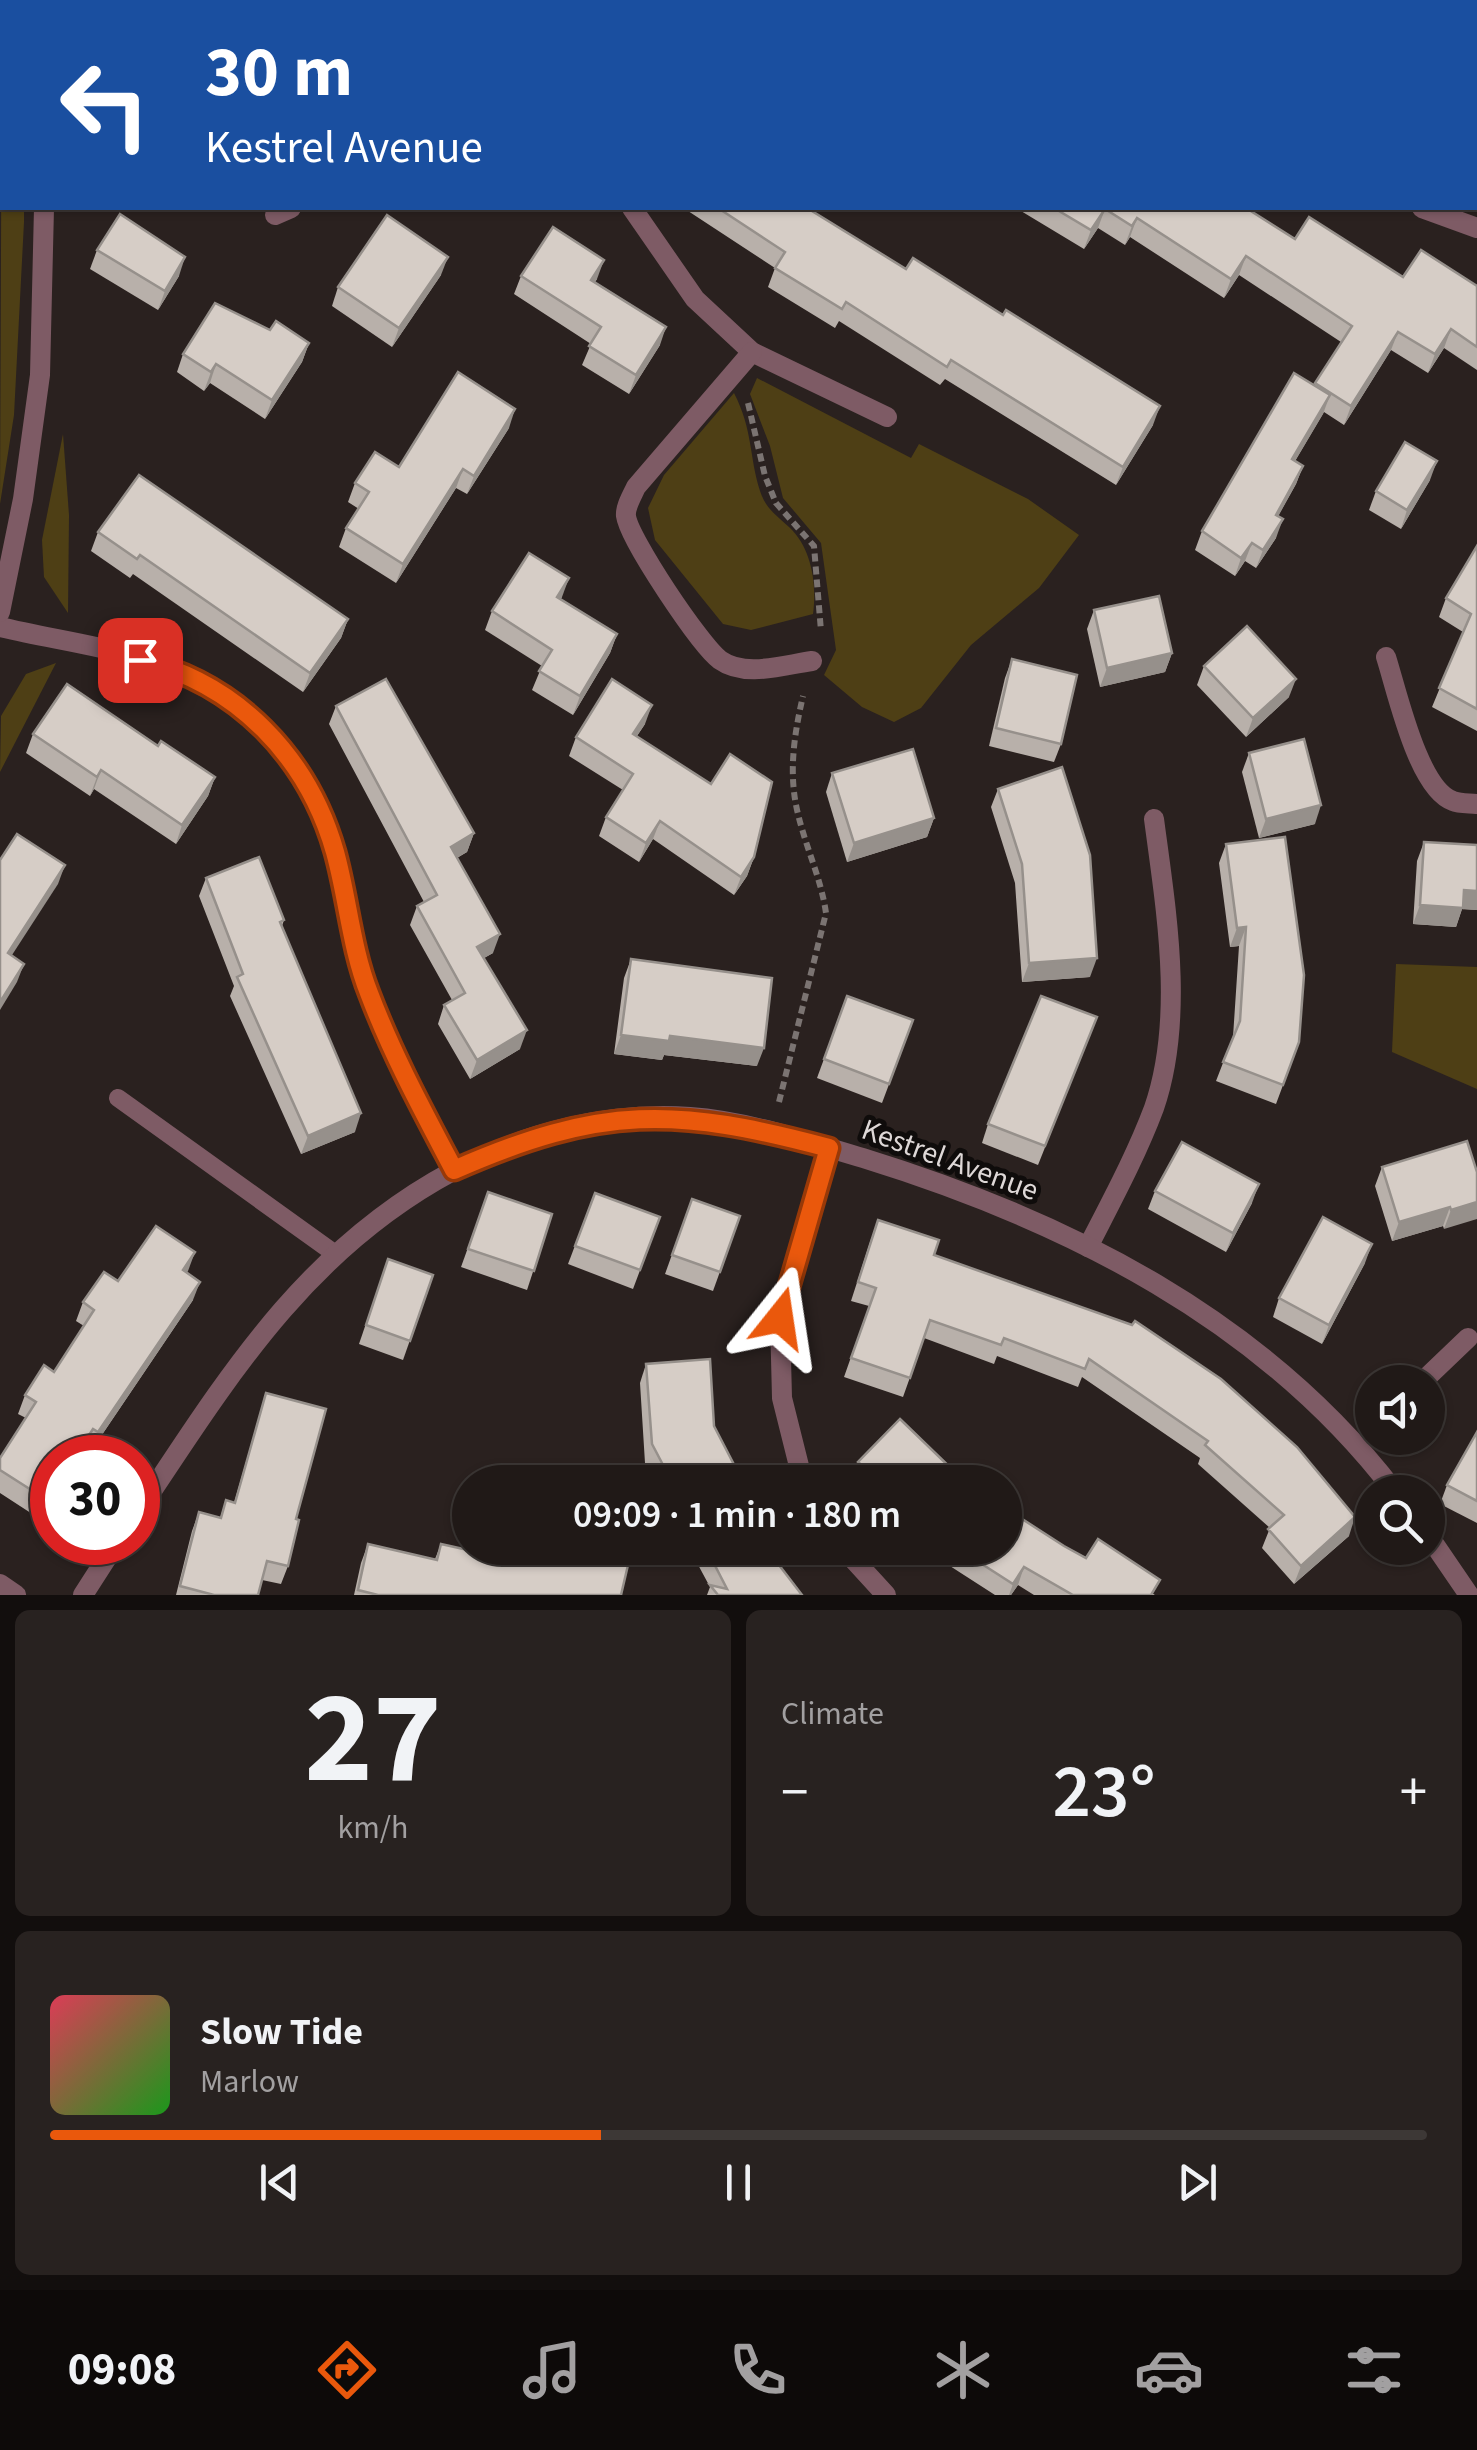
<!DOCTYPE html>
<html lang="en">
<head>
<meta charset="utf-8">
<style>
	:root { --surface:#201917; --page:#282220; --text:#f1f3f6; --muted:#a2a0a1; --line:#3d3836; --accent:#ea580c }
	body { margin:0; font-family:"Source Sans 3",sans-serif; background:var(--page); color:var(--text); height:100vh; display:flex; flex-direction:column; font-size:38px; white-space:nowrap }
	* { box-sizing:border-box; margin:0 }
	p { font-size:32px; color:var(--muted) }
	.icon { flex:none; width:55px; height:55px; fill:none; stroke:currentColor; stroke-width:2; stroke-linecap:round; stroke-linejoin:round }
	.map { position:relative; height:1595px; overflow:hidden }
	.details { display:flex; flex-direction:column; gap:15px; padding:15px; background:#120e0d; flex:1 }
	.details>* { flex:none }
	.top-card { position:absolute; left:0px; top:0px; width:1478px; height:210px; box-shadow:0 2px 8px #0004,0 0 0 2px var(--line); background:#1a4fa0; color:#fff; overflow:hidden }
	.tools { position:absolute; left:1355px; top:1365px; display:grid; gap:20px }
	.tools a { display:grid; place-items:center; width:90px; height:90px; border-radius:50%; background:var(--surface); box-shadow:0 2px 8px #0004,0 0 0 2px var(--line); font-size:50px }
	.speed { position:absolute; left:30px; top:1435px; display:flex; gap:20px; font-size:50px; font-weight:700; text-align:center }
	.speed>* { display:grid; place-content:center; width:130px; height:130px; border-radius:50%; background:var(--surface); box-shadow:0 2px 8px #0004,0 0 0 2px var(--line); line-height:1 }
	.speed .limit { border:15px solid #d22; background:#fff; color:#111 }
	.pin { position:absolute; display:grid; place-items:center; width:85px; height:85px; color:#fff; margin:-42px; border-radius:20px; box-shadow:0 5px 15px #0006 }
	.me { position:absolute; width:110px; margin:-55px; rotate:15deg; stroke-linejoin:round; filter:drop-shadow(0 0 8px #0008) }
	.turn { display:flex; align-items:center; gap:35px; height:210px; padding:0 40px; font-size:45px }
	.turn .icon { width:130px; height:130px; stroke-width:2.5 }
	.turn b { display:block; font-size:70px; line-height:85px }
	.big { font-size:75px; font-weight:600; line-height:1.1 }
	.details .widget { flex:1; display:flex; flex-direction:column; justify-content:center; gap:15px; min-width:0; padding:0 35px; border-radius:15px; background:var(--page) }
	.details .dial { align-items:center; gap:0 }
	.dial b { font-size:130px; line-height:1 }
	.song { display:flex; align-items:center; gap:30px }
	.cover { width:120px; height:120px; border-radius:15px; background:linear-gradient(135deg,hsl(350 70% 55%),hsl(120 70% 35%)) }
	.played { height:10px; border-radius:5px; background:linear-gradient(90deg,var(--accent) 40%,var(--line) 40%) }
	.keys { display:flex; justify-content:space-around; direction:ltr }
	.heat { display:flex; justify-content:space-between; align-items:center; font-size:55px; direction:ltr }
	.details .tiles { flex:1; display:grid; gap:15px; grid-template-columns:1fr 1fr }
	.widget:last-child { grid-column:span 2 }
	.trip { position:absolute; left:452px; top:1465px; width:570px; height:100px; border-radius:50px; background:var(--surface); box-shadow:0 2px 8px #0004,0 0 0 2px var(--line); font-weight:600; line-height:100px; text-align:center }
	.dock { display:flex; height:160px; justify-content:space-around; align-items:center; background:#0d0a09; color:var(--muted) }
	.dock .icon { width:70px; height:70px }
	.dock .active { color:var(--accent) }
	.dock b { font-size:45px; color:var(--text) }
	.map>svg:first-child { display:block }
</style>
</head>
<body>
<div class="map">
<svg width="1477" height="1595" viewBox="0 0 1477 1595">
	<rect width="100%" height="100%" fill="#2a211f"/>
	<!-- green -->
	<g fill="#4e3f15">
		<path d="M2,0H25L2,2V208H24V222L14,415L0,504Z"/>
		<path d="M757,378L911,458L919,444L1028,499L1079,535L1039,588L971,645L921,708L894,722L862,707L824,675L836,650L821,543L783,498L770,446L750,394Z"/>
		<path d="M734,393C753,430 749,456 760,491C766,509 776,515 789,527C812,548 817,585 813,614L751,630L723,624L655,540L648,508L664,475Z"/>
		<path d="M63,434L69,515L68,613L44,577L42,540Z"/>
		<path d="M56,663L0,772L1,716L26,674Z"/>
		<path d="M1396,964L1477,967V1089L1392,1052Z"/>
	</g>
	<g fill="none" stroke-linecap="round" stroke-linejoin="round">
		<!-- path -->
		<g stroke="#7b7472" stroke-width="6" stroke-dasharray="8 5" stroke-linecap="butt">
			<path d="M748,403L765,476L776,503L814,546L821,631"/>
			<path d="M779,1102L826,913C821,878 806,848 798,814C788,774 794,735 803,696"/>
		</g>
		<!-- service -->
		<g stroke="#7e5b65" stroke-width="18">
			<path d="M1475,165L1477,162"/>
			<path d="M118,1098L334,1253"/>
		</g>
		<!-- minor -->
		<g stroke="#7e5b65" stroke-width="20">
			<path d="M576,0V2"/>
			<path d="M959,0L962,2"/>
			<path d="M1176,2V0"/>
			<path d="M632,208L695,299L752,352L887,417"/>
			<path d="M1422,208L1477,228"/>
			<path d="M275,215L291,208"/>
			<path d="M752,352L636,487C632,496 625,507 626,516C629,539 700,645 720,660C745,678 783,665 812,661"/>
			<path d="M0,627C66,643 145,650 204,684C270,721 315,780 335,853C348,899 352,948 369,993C392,1054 424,1113 454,1170"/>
			<path d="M1386,657C1397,691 1418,789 1453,801C1460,804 1470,803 1477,804"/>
			<path d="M1088,1247C1111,1202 1136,1156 1154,1108C1185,1018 1166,910 1154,819"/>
			<path d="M1422,1382L1468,1338"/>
			<path d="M803,1482L782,1398L780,1318L829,1148"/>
			<path d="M138,1512C227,1378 305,1250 453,1171C524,1133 609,1111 690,1117C748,1121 808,1142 863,1158C1067,1221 1264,1320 1395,1492"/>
			<path d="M1428,1535L1469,1595"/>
			<path d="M843,1548L886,1595"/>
			<path d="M83,1595L117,1542"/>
		</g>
		<!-- tertiary -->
		<g stroke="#7e5b65" stroke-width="20">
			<path d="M49,2V0"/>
			<path d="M0,612L23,499L40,375L44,208"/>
			<path d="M0,1584L16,1595"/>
		</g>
	</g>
	<!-- wall -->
	<g fill="#b8b0aa">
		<rect x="133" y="0" width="229" height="2"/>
		<path d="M1054,0H1113L1111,2H1058Z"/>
		<path d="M685,208H807L1153,425L1116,485L945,379L940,385L839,321L835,328L768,287L775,268L685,209Z"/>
		<path d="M1016,208H1246L1295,239L1403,277L1477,286V370L1444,348L1428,373L1391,350L1344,425L1324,412L1295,461L1303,466L1296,484L1278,516L1276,538L1256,568L1245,561L1235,576L1195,550L1202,531L1314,386L1341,342L1239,275L1224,298L1130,237L1125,245L1098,228L1084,249Z"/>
		<path d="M97,250L179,276L158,310L90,269Z"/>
		<path d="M441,275L392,347L332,306L338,287Z"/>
		<path d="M521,276L597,279L595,282L660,345L629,394L582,365L591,344L514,294Z"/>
		<path d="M270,330L309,343L302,362L265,419L210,383L204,391L177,372L183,354Z"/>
		<path d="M509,428L467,494L456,488L396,583L339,547L346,528L359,509L348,502L355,483Z"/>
		<path d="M1430,480L1401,529L1369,510L1376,491Z"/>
		<path d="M98,532L348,619L341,638L303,692L133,574L130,578L91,551Z"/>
		<path d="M1477,546V731L1432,707L1463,632L1439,617L1446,598Z"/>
		<path d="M562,597L560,600L617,634L610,653L573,715L532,690L542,666L485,630L492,611Z"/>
		<path d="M1094,610L1172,653L1165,672L1100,687L1087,629Z"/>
		<path d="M1012,659L1061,744L1054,762L989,746L1005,678Z"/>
		<path d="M1204,666L1289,697L1246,737L1197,685Z"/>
		<path d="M336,706L474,833L467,852L457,858L493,953L484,958L520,1049L470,1079L438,1024L444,1005L452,1000L410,925L417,906L424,902L329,724Z"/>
		<path d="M645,724L637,736L754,857L747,876L734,895L653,839L639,862L599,836L606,817L623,790L569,756L576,737Z"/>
		<path d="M33,734L158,746L215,777L208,796L176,844L94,789L90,796L26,753Z"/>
		<path d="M1249,753L1315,824L1259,838L1242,772Z"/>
		<path d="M832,773L934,818L927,837L847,862L826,792Z"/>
		<path d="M998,789L1090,977L1022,982L1015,883L991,807Z"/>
		<path d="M1424,842L1477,845V910L1462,909L1456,927L1413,924L1417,861Z"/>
		<path d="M1226,844L1299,1042L1276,1104L1216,1081L1233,1037L1239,946L1230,947L1219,863Z"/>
		<path d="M206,878L284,920L282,926L355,1132L301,1154L230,996L234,986L199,896Z"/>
		<path d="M631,959L757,1066L664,1055L662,1060L614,1054L624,978Z"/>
		<path d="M847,996L913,1020L882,1103L817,1078Z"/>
		<path d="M1097,1017L1038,1165L982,1143L988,1124Z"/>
		<path d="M1382,1167L1477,1172L1444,1229L1443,1226L1392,1241L1375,1186Z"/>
		<path d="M1155,1191L1252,1203L1226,1252L1148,1209Z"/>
		<path d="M488,1192L552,1214L527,1290L461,1267Z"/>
		<path d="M595,1193L660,1217L633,1289L568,1264Z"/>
		<path d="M692,1199L740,1216L713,1291L665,1274Z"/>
		<path d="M871,1239L934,1255L1132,1325L1349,1536L1294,1584L1262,1548L1270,1528L1198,1464L1200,1458L1082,1377L1078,1387L997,1356L994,1364L924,1338L903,1397L844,1377L869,1306L851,1301Z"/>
		<path d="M388,1259L433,1275L403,1360L359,1344Z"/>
		<path d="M1365,1263L1322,1344L1273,1317L1279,1298Z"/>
		<path d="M187,1273L193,1300L91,1451L86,1447L40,1519L0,1493V1458L26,1418L18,1414L25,1395L54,1372L84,1326L76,1321L83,1302L118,1281Z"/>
		<path d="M646,1364L714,1426L743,1482H655L645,1463L640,1383Z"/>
		<path d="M266,1393L296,1519L288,1566L281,1584L262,1580L258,1595H176L192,1531L199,1512L220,1518L226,1500L234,1503Z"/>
		<path d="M1477,1432V1523L1440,1504L1447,1485Z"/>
		<path d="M858,1462L961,1478L967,1482H854L852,1480Z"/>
		<path d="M368,1544L435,1559L441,1544L494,1556L497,1548L568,1559L571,1551L621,1595H354L361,1563Z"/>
		<path d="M1064,1546L1155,1595H1034L1018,1585L1011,1595H995L922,1548Z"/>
		<path d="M689,1548H766L802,1595H707L710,1587Z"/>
	</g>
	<!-- shaded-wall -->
	<g fill="#96908b">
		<path d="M1105,209L1098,228L1084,249L1091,230Z"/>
		<path d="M1137,218L1130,237L1125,245L1132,226Z"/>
		<path d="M1246,256L1239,275L1224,298L1231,279Z"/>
		<path d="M185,257L179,276L158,310L165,291Z"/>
		<path d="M448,257L441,275L392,347L399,328Z"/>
		<path d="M604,260L597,279L584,299L591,280Z"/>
		<path d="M666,327L660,345L629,394L636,375Z"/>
		<path d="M1451,329L1444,348L1428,373L1435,354Z"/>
		<path d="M1398,332L1391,350L1344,425L1351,406Z"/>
		<path d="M309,343L302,362L265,419L272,400Z"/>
		<path d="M216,364L210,383L204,391L211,372Z"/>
		<path d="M1330,395L1323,414L1285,478L1292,459Z"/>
		<path d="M1160,406L1153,425L1116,485L1123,467Z"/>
		<path d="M515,409L509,428L467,494L474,476Z"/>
		<path d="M1437,461L1430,480L1401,529L1407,510Z"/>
		<path d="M1303,466L1296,484L1269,533L1276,515Z"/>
		<path d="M463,469L456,488L396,583L403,564Z"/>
		<path d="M1283,519L1276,538L1256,568L1263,550Z"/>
		<path d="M1252,543L1245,561L1235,576L1241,558Z"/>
		<path d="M569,578L562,597L550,616L557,597Z"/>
		<path d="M348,619L341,638L303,692L310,673Z"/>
		<path d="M617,634L610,653L573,715L580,696Z"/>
		<path d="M1172,653L1165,672L1100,687L1107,668Z"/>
		<path d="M1296,679L1289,697L1246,737L1253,718Z"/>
		<path d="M652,705L645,724L626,752L633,734Z"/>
		<path d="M101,770L94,789L90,796L97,777Z"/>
		<path d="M215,777L208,796L176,844L182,825Z"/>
		<path d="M1321,805L1315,824L1259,838L1266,819Z"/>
		<path d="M934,818L927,837L847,862L854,843Z"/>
		<path d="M660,821L653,839L639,862L646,843Z"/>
		<path d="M474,833L467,852L444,865L451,847Z"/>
		<path d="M754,857L747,876L734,895L741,877Z"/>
		<path d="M65,865L58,884L1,972L8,953Z"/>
		<path d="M1464,890L1477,891V910L1462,909L1456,927L1413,924L1420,905Z"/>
		<path d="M1246,927L1239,946L1230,947L1237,928Z"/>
		<path d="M500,934L493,953L470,966L477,947Z"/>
		<path d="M1097,958L1090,977L1022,982L1029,963Z"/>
		<path d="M24,964L17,982L0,1010V1002Z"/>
		<path d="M527,1030L520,1049L470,1079L477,1060Z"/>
		<path d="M621,1035L670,1036L764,1048L757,1066L664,1055L662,1060L614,1054Z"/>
		<path d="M361,1113L355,1132L301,1154L308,1136Z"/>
		<path d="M1259,1184L1252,1203L1226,1252L1233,1233Z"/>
		<path d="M1477,1202V1219L1444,1229L1451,1210Z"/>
		<path d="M1450,1207L1443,1226L1392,1241L1399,1222Z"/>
		<path d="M1372,1244L1365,1263L1322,1344L1329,1325Z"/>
		<path d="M195,1252L188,1271L176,1288L183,1270Z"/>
		<path d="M200,1282L193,1300L91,1451L98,1432Z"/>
		<path d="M93,1429L86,1447L80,1458H74Z"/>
		<path d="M52,1492V1500L40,1519L47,1500Z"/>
		<path d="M1355,1517L1349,1536L1294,1584L1301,1566Z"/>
		<path d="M1024,1567L1018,1585L1011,1595H1009L1013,1584Z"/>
	</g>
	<!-- building -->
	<g fill="#d6cdc6" stroke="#96908b" stroke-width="2.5">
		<path d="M155,0H362V2H162Z"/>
		<path d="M437,0H496L495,2H436Z"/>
		<path d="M770,0H860L864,2H769Z"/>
		<path d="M1090,0H1108L1106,2H1094Z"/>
		<path d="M1274,0H1357L1355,2H1272Z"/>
		<path d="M718,208H807L906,269L913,258L1003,315L1006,310L1160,406L1123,467L951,360L947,367L846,302L842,309L775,268L785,252Z"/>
		<path d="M1054,208H1246L1295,239L1309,217L1403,277L1421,250L1477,286V347L1451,329L1435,354L1398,332L1351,406L1315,383L1352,326L1246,256L1231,279L1137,218L1132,226L1105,209L1091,230Z"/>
		<path d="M120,214L185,257L165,291L97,250Z"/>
		<path d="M387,215L448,257L399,328L338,287Z"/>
		<path d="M553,227L604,260L591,280L666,327L636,375L589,346L601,327L521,276Z"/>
		<path d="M215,303L270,330L276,321L309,343L272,400L216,364L211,372L183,354Z"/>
		<path d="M458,372L515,409L474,476L463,469L403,564L346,528L369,492L355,483L375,452L399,467Z"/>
		<path d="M1294,373L1330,395L1292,459L1303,466L1276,515L1283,519L1263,550L1252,543L1241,558L1202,531Z"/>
		<path d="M1405,442L1437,461L1407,510L1376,491Z"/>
		<path d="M139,475L348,619L310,673L140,555L137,559L98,532Z"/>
		<path d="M1477,546V709L1439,688L1471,614L1446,598Z"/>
		<path d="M529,553L569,578L557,597L617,634L580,696L539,671L552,650L492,611Z"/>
		<path d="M1159,596L1172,653L1107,668L1094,610Z"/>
		<path d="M1247,626L1296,679L1253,718L1204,666Z"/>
		<path d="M1012,659L1077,675L1061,744L996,728Z"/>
		<path d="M386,679L474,833L451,847L500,934L477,947L527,1030L477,1060L444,1005L465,993L417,906L437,895L336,706Z"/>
		<path d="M612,679L652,705L633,734L711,784L730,754L772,782L754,857L741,877L660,821L646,843L606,817L633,774L576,737Z"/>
		<path d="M67,684L158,746L161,741L215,777L182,825L101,770L97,777L33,734Z"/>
		<path d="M1304,739L1321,805L1266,819L1249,753Z"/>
		<path d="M913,749L934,818L854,843L832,773Z"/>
		<path d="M1062,767L1090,855L1097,958L1029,963L1022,864L998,789Z"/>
		<path d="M17,834L65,865L8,953L24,964L0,1002V860Z"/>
		<path d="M1285,837L1304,975L1299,1042L1283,1085L1223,1062L1240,1021L1246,927L1237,928L1226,844Z"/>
		<path d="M1424,842L1477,845V891L1464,890L1463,908L1420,905Z"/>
		<path d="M259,857L284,920L280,922L361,1113L308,1136L237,977L243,974L206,878Z"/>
		<path d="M631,959L772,978L764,1048L670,1036L669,1041L621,1035Z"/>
		<path d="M847,996L913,1020L889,1084L824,1059Z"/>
		<path d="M1041,996L1097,1017L1045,1146L988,1124Z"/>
		<path d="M1467,1141L1477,1172V1202L1451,1210L1450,1207L1399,1222L1382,1167Z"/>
		<path d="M1182,1142L1259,1184L1233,1233L1155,1191Z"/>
		<path d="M488,1192L552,1214L534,1271L468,1249Z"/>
		<path d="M595,1193L660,1217L640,1270L575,1246Z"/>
		<path d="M692,1199L740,1216L720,1272L672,1255Z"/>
		<path d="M1323,1217L1372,1244L1329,1325L1279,1298Z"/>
		<path d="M878,1220L939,1240L934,1255L1132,1325L1135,1321L1221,1379L1297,1447L1355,1517L1301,1566L1268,1529L1284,1515L1205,1445L1208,1441L1089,1359L1085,1369L1004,1338L1001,1345L930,1320L910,1378L851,1358L876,1288L858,1282Z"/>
		<path d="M156,1226L195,1252L183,1270L200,1282L98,1432L93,1429L74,1458H52V1492L47,1500L0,1470V1458L36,1402L25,1395L44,1365L54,1372L94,1310L83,1302L104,1272L118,1281Z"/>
		<path d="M388,1259L433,1275L410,1341L366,1325Z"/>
		<path d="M710,1359L714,1426L743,1482H672L652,1444L646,1364Z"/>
		<path d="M266,1393L326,1409L296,1519L299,1520L288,1566L267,1561L258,1595H214L180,1586L199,1512L221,1518L226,1500L235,1503Z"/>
		<path d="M900,1419L961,1478L967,1482H880L858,1462Z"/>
		<path d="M1477,1432V1501L1447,1485Z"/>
		<path d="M1005,1508L1064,1546L1086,1558L1098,1539L1160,1580L1151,1595H1073L1024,1567L1013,1584L957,1548H1005Z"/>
		<path d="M368,1544L437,1560L441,1544L495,1556L497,1548H523L569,1559L571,1551L628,1565L621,1595H378L358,1590Z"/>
		<path d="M706,1548H766L802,1595H718L710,1585L727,1589Z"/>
	</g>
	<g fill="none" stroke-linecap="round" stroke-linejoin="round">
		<!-- route casing -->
		<g stroke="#983908" stroke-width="25">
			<path id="route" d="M140,660C237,683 308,757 335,852C348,899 351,947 369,993C392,1054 424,1113 454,1170C602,1105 675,1107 829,1148L780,1318"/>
		</g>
		<!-- route -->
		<use href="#route" stroke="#ea580c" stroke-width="18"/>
	</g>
	<g text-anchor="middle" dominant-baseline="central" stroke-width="10" stroke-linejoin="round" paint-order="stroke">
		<!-- street labels -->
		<g font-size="30" fill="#ded8d7" stroke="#0f0c0b">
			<text transform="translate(950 1160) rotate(20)">Kestrel Avenue</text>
		</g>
	</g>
</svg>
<div class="tools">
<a><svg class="icon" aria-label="sound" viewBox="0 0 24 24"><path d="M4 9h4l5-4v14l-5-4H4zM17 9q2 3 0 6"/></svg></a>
<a><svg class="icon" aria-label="search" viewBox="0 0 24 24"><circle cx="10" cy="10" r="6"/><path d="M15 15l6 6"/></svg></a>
</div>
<div class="speed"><div class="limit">30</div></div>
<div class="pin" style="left:140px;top:660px;background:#d93025"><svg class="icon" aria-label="arrive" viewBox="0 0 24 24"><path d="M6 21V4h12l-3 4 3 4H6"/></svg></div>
<svg class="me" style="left:780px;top:1318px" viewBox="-20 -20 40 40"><path d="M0-17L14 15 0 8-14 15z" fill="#ea580c" stroke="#fff" stroke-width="4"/></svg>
<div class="trip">09:09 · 1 min · 180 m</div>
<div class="top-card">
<div class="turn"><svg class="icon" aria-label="left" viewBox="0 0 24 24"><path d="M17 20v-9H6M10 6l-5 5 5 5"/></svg><div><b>30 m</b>Kestrel Avenue</div></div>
</div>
</div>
<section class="details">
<div class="tiles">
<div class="widget dial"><b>27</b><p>km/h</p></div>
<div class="widget"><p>Climate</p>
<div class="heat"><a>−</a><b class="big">23°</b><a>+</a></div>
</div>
<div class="widget">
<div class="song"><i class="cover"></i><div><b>Slow Tide</b><p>Marlow</p></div></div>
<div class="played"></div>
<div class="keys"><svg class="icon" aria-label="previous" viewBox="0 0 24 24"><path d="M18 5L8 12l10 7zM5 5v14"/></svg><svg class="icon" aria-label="pause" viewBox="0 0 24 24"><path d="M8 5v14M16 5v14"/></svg><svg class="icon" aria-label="next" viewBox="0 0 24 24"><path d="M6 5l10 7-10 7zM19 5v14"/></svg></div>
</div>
</div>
</section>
<nav class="dock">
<b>09:08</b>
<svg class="icon active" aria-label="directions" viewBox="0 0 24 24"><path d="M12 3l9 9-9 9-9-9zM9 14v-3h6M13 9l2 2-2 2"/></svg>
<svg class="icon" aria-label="music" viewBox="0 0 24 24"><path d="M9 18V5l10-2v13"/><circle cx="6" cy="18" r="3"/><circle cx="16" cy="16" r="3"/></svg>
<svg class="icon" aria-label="phone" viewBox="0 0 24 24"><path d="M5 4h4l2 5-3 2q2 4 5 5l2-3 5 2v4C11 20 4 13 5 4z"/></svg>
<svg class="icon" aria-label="climate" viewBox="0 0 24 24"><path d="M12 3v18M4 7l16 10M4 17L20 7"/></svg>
<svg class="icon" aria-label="car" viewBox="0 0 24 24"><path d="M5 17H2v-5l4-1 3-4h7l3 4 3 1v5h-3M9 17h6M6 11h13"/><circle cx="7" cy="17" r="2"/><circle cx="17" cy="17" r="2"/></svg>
<svg class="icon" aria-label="filters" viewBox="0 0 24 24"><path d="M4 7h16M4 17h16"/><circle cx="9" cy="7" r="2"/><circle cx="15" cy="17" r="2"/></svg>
</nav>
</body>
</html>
